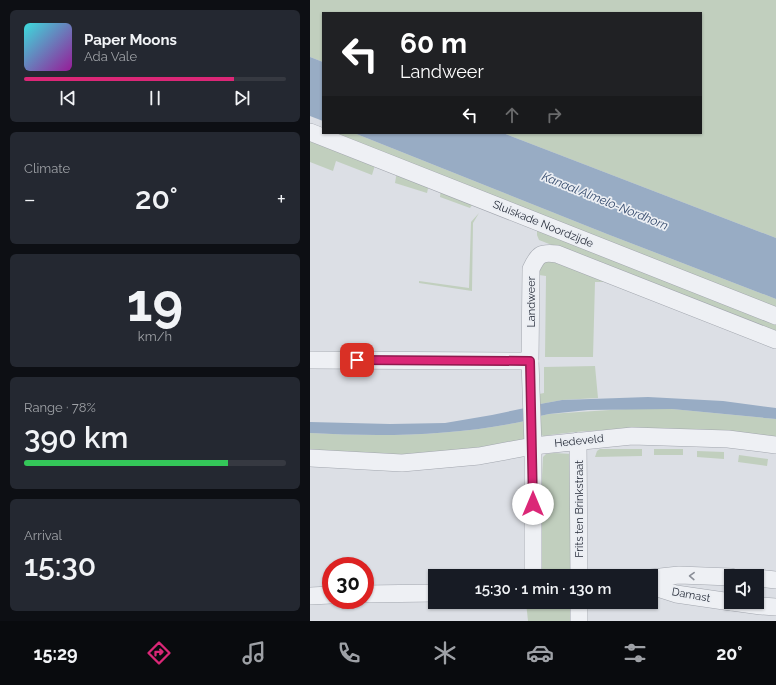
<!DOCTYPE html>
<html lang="en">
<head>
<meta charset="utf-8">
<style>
	:root { --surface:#171b24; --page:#242831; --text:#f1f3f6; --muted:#9ea1a6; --line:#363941; --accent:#db2777 }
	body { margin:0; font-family:Raleway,sans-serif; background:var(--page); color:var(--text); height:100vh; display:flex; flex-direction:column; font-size:15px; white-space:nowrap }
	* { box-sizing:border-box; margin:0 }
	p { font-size:13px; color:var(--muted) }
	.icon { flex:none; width:22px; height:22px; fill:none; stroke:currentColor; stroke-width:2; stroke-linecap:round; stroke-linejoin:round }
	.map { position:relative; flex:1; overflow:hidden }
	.sheet { display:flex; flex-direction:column; gap:10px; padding:10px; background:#0d0f14; width:310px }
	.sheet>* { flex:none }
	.guide { position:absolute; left:12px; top:12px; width:380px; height:122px; border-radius:0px; box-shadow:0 1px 3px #0004; background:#202124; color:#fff; overflow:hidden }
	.controls { position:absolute; left:414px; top:569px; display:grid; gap:8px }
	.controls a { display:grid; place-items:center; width:40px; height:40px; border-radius:0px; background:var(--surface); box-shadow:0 1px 3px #0004; font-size:20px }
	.speed { position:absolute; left:12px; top:557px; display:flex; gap:8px; font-size:20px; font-weight:700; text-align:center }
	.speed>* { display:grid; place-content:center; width:52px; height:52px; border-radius:50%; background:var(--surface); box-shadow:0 1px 3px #0004; line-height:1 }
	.speed .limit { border:6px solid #d22; background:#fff; color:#111 }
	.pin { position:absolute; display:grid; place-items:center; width:34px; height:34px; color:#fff; margin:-17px; border-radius:8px; box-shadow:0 2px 6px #0006 }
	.me { position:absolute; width:44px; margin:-22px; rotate:0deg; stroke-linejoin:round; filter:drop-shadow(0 0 3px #0008) }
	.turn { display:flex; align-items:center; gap:14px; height:84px; padding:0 12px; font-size:18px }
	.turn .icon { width:52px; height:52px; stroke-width:2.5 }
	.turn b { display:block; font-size:28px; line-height:34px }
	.lanes { display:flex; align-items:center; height:38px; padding:0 12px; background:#0003; justify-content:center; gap:20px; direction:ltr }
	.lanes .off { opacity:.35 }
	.big { font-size:30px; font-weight:600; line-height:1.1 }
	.sheet .card { flex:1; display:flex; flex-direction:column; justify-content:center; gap:6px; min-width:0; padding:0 14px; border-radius:6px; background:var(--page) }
	.sheet .dial { align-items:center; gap:0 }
	.dial b { font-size:52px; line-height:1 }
	.song { display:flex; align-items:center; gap:12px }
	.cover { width:48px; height:48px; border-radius:6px; background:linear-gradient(135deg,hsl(180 70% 55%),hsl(300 70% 35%)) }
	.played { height:4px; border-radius:2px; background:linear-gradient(90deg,var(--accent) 80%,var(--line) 80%) }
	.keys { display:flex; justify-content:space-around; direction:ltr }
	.heat { display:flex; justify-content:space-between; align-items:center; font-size:22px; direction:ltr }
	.charge { height:6px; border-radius:3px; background:linear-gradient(90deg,#34c759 78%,var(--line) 0) }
	.trip { position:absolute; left:118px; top:569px; width:230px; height:40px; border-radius:0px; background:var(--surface); box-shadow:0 1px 3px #0004; font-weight:600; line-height:40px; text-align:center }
	.tabs { display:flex; height:64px; justify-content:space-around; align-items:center; background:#090b0e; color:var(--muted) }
	.tabs .icon { width:28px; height:28px }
	.tabs .active { color:var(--accent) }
	.tabs b { font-size:18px; color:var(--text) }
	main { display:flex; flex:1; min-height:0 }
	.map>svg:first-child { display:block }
</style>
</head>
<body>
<main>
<section class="sheet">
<div class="card">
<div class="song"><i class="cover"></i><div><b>Paper Moons</b><p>Ada Vale</p></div></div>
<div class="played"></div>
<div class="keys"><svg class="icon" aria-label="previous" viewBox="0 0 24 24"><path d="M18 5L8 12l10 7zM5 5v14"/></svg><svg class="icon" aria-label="pause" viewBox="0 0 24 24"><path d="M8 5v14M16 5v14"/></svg><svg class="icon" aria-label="next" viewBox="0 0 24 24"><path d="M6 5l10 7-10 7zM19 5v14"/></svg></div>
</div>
<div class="card"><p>Climate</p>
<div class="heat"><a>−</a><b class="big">20°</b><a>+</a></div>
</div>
<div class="card dial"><b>19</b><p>km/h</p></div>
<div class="card"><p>Range · 78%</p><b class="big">390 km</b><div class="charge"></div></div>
<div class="card"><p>Arrival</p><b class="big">15:30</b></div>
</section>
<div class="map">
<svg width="466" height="621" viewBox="0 0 466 621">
	<rect width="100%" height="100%" fill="#dcdfe5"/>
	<!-- green -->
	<g fill="#c1cfbe">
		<path d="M0,0H466V238L193,133H391V13H13V62L0,57Z"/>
		<path d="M22,133H44L297,234L466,299V310Z"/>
		<path d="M0,135L66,162L62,175L26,161L23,171L0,162Z"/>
		<path d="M87,171L119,184L117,193L85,183Z"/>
		<path d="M131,188L164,202L160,208L130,197Z"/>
		<path d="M169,213L163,223L162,291L109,283V281L159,288L161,222Z"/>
		<path d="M227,230L466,322V333L229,240L227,235Z"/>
		<path d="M240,259L302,282H285L283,357H235L236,276L229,275C228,266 233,263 240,259Z"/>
		<path d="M285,366L288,398L252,400L230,404L229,394L234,393V367Z"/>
		<path d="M315,409H362L466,419V439C389,434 310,423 234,436L230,435V416L239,414Z"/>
		<path d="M215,421L216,437L214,440L154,451L77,456L0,453V433C72,437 144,436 215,421Z"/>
		<path d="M290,449H332V456L285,457L287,451Z"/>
		<rect x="344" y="449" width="29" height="6"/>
		<path d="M387,451L414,452V459L387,457Z"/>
		<path d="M244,453L262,454V576H227L233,457L236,454Z"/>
		<path d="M429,455L458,459L457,466L428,462Z"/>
		<path d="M216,602H262V621H218Z"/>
	</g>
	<!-- water -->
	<g fill="#98acc4">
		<path d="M0,57L13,62V121L0,116Z"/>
		<path d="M44,133H193L466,238V299L297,234Z"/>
		<path d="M338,397L413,401L466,408V419L362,409L278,410L239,414L230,416V404L252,400Z"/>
		<path d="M215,408V421C144,436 72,437 0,433V422L80,424L135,423L182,415Z"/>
	</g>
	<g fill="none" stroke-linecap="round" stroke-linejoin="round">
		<!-- minor casing -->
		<g stroke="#a2a6ae" stroke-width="18">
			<g id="minor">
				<path d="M0,132L466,316"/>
				<path d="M0,360L220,361L221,269C228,254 231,252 247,254L466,340"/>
				<path d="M220,361L223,446V576"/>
				<path d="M268,441L269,576"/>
				<path d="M0,458L92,463L169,456L223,446L322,436L418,439L466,445"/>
				<path d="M341,578L369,575L421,577"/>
				<path d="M447,578L466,580"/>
				<path d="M341,586L366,594L421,602"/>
				<path d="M55,594L125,593"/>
				<path d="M0,596L21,595"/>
				<path d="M422,602L451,606L466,607"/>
				<path d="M269,621V602"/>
			</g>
		</g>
		<!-- minor -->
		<use href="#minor" stroke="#eef0f4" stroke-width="17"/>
	</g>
	<!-- one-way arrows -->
	<defs><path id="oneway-chevron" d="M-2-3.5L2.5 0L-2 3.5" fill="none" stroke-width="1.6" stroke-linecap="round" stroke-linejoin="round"/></defs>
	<use stroke="#8a8e97" href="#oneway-chevron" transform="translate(382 576) rotate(-178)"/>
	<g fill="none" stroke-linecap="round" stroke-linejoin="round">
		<!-- route casing -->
		<g stroke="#8e194d" stroke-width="10">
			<path id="route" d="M47,360L220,361L223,504"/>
		</g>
		<!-- route -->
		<use href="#route" stroke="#db2777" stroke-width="7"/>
	</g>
	<g text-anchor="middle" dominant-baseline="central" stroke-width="3.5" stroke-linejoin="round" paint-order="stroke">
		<!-- street labels -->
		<g font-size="11" fill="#272d3a" stroke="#ebeef3">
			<text transform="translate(233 224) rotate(22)">Sluiskade Noordzijde</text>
			<text transform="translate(221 302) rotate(-90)">Landweer</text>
			<text transform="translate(269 441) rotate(-6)">Hedeveld</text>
			<text transform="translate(269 509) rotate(-90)">Frits ten Brinkstraat</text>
			<text transform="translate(381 595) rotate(10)">Damast</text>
		</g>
		<!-- water labels -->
		<g font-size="12" font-style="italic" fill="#344a6c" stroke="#ebeef3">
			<text transform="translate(295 201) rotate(22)">Kanaal Almelo-Nordhorn</text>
		</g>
	</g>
</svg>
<div class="controls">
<a><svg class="icon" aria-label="sound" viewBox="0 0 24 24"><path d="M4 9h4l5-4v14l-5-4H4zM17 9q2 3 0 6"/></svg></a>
</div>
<div class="speed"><div class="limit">30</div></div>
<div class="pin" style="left:47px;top:360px;background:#d93025"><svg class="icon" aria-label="arrive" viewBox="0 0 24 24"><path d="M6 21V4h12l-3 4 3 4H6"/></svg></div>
<svg class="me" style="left:223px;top:504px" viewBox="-20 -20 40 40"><circle r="19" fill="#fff"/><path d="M0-13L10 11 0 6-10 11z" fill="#db2777"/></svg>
<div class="trip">15:30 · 1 min · 130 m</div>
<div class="guide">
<div class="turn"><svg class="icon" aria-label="left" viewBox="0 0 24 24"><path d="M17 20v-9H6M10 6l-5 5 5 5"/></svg><div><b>60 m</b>Landweer</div></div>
<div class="lanes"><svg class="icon" aria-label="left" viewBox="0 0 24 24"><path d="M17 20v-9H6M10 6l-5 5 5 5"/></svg><svg class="icon off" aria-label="ahead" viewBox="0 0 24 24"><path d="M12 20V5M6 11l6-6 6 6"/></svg><svg class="icon off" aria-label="right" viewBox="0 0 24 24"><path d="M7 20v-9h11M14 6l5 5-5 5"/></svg></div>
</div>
</div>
</main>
<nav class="tabs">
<b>15:29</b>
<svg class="icon active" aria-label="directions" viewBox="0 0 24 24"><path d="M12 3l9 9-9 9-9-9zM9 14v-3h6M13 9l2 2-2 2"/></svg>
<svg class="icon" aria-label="music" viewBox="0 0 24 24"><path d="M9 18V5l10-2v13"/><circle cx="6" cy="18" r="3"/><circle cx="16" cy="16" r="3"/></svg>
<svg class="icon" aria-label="phone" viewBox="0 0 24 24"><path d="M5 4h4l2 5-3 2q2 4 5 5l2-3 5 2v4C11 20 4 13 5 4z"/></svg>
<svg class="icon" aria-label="climate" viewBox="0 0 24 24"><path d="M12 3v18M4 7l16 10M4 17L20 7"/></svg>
<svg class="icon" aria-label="car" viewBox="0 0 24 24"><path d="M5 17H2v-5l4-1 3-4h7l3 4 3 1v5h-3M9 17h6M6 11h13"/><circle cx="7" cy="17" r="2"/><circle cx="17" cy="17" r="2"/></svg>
<svg class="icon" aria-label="filters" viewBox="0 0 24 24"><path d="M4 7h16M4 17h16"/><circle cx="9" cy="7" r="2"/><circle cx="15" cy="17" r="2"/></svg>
<b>20°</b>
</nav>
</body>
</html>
